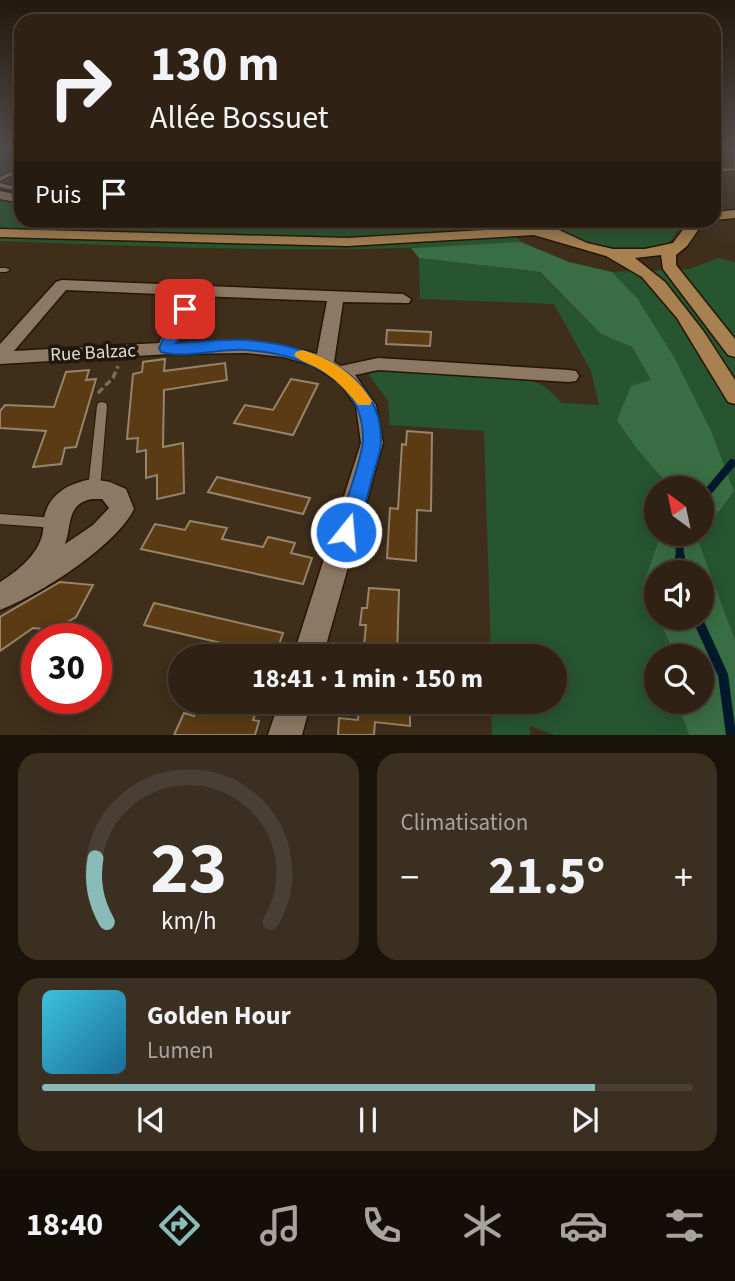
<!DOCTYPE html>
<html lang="fr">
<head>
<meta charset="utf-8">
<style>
	:root { --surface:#2f2214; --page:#3b2f22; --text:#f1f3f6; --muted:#a7a4a0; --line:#4a3f34; --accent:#8bbbb9 }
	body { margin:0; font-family:"Source Sans 3",sans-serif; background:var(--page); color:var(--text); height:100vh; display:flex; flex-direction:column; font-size:26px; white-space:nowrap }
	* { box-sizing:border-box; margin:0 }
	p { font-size:23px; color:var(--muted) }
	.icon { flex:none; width:38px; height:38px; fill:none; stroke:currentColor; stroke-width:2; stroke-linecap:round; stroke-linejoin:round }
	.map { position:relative; height:735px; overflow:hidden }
	.side { display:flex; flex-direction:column; gap:18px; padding:18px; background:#1a130b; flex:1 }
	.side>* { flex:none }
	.guide { position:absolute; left:14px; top:14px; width:707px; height:214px; border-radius:21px; box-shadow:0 4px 18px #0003,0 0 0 2px var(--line); background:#2f2214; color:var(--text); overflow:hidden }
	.needle { width:46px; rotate:327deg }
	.fabs { position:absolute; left:644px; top:476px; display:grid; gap:14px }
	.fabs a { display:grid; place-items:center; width:70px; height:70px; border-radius:50%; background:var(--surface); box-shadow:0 4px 18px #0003,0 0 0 2px var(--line); font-size:35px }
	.speed { position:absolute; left:21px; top:623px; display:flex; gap:14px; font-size:35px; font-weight:700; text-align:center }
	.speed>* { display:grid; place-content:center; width:91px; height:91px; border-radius:50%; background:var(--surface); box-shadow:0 4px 18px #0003,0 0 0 2px var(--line); line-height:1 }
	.speed .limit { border:10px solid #d22; background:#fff; color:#111 }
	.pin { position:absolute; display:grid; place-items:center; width:60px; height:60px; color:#fff; margin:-30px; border-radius:14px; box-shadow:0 4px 10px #0006 }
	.me { position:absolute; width:77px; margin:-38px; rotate:17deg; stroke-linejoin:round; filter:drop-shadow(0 0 5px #0008) }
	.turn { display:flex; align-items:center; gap:24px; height:147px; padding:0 21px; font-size:32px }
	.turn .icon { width:91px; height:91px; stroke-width:2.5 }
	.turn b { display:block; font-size:49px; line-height:60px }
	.then { display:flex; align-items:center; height:66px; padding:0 21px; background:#0003; gap:14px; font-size:26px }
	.big { font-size:52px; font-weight:700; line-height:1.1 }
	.side .card { flex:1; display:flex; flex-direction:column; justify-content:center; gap:10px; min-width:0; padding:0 24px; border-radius:21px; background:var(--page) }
	.side .dial { align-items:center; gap:0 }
	.dial svg { height:182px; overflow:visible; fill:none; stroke:var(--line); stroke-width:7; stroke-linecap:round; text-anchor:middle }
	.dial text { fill:var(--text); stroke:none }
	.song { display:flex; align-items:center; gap:21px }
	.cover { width:84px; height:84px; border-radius:10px; background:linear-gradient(135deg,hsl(190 70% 55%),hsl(200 70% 35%)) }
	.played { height:7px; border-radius:4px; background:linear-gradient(90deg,var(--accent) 85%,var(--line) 85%) }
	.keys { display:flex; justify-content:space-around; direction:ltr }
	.heat { display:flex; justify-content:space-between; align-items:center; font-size:38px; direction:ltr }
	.side .tiles { flex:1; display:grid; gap:18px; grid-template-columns:1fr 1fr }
	.card:last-child { grid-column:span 2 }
	.trip { position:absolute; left:168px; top:644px; width:399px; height:70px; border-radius:35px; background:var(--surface); box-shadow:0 4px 18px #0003,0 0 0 2px var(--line); font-weight:700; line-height:70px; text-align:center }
	.dock { display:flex; height:112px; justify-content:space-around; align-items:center; background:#130e08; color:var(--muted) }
	.dock .icon { width:49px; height:49px }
	.dock .selected { color:var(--accent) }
	.dock b { font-size:32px; color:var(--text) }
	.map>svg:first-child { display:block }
</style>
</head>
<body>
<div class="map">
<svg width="735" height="735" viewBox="0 0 735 735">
	<rect width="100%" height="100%" fill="#3f2e1a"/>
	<!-- industrial -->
	<path fill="#3d3646" d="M0,146H21V196L0,192Z"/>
	<!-- green -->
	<g fill="#275530">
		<path d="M0,192L21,196V220H503L521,242C348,255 173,248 0,241Z"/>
		<path d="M548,221H673L677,231C664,268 568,245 548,221Z"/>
		<path d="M419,258L539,272L601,334L632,347L651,380L636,448L671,488H656V534H661L643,585L669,642L671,656H656V702H677L689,735H554L530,726V735H492L491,702H555V656H491L484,431L390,425L388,401L368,374L385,369L532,380L547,388L562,403L599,405L591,371L554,304L420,299Z"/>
		<path d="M718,258L735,262V640L698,540L734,491L637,298L612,272L689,269Z"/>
	</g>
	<!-- forest -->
	<path fill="#396d43" d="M521,242L569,262L612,272L637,298L674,357L711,431L734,491L698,540L735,640V735H689L677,702H702V656H671L669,642L658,618H702V572H656V614L643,585L661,534H702V488H671L636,448L617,420L631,386L651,380L632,347L601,334L540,272L419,258L411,248Z"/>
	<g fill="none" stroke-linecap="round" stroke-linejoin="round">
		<!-- stream-far1 -->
		<g stroke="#001a2c" stroke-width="8">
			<path d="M702,499L732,463"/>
			<path d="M679,534L680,559"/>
		</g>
		<!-- stream -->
		<g stroke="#001a2c" stroke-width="10">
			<path d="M680,557V572"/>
			<path d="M697,618L723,675L731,735"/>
		</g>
	</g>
	<!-- building -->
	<g fill="#5a3b13" stroke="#98846d" stroke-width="2">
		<path d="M714,146H724L735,152V169L714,171Z"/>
		<path d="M387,330L431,332L430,346L386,344Z"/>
		<path d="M165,359L164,371L225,363L227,380L164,390L163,447L183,443L184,493L157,499V475L146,478V450L137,452L138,438L127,439L133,374L142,372L143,362Z"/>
		<path d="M89,370L86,380L96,379L76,447L65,448L61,464L33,467L46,431L0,428V411L5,405L54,407L66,372Z"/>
		<path d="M291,379L318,384L293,435L234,423L245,405L273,410Z"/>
		<path d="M407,431L432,433L431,511L417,510L416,561L387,558L390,508L398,509L402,444L406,445Z"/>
		<path d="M217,477L283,492L310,498L303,514L208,492Z"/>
		<path d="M190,521L227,528L222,539L263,547L268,537L295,543L291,553L312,558L303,584L141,549L155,524L185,530Z"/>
		<path d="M60,582L93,585L76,617L53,630L33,628L0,651V617Z"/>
		<path d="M369,588L399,590L397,656H363L366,625H360L362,608H367Z"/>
		<path d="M154,603L283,633L275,656H215L221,643L144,625Z"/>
		<path d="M200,702L224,706L225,702H260L253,720L259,721L255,735H174L184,713L194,716Z"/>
		<path d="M359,702H410V726L375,722L374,735H338L339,718L358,720Z"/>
	</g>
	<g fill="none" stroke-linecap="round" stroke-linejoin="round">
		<!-- service casing -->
		<g stroke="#251603" stroke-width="2">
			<g id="service">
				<path d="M21,167V171L0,181V177Z"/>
				<path d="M0,183L21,188V192L0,187Z"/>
				<path d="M0,268H6L10,270L6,272H0Z"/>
				<path d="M102,402L106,403L107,406L100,489L98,492L94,494L90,492L88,489L97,406L98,403Z"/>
				<path d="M0,514L56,518L60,519L62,523L60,527L56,528L0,524Z"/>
			</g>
		</g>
		<!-- minor casing -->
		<g stroke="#251603" stroke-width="3">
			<g id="minor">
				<path d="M0,191L21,195V203L0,199Z"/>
				<path d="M62,280L403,294L411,299L409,303L343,302L334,362L341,366L378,358L569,370L576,371L579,376L576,381L569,382L378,370L355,375L376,405L383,443L323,656H293L361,443L356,406L340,383L312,365L283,357L246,353L170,354L0,364V344L56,282ZM66,290L183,295L159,343L14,351ZM200,296L327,301L317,354C270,341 226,340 178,342Z"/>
				<path d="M92,479L110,482L126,489L134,509C116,546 39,595 0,610V582C15,573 35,557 41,539C44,532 43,525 44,518C49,493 70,483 92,479ZM92,499H102L109,508L93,525L65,544C72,525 66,504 92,499Z"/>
				<path d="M279,702H311L302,735H268Z"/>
			</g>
		</g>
		<!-- primary casing -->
		<g stroke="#251603" stroke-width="3">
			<g id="primary">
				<path d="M735,210V218L714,220V212Z"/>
				<path d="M690,220H705L687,246L676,255V265L735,339V357L728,355L663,269L661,255L635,258L665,282L704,332L735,380V404L728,402L677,318L642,277L606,256L534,235L347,246L0,237V229L347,238L534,227L559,230L587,243L613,249H645L673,243Z"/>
			</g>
		</g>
		<!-- path -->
		<path stroke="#7a6b5a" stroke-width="3.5" stroke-dasharray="7 3.5" stroke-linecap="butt" d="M98,393L113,378L118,366"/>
		<!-- service -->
		<use href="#service" fill="#8d7963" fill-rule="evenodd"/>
		<!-- minor -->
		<use href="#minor" fill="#8d7963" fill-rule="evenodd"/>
		<!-- primary -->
		<use href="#primary" fill="#a78152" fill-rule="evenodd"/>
	</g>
	<!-- sky -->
	<linearGradient id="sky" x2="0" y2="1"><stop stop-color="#23190e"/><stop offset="0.59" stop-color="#524c49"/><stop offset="1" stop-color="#524c49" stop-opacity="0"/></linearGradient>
	<rect width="735" height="248" fill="url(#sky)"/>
	<!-- route -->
	<path fill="#1a73e8" stroke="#114b97" stroke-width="2" d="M185,305L192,309L176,343C199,342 223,339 246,340C305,344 382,370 381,441C381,454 374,469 371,482C366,501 362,521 354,539L346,541L339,539L336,532C343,510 362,460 363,440C364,376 300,354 246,350C219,348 187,359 161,352L159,348L178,309Z"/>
	<!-- slow -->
	<path fill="#f59e0b" d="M302,350C331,358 356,375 372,401L370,405H358C346,390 336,379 319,369C311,364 301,362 294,355L296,352Z"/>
	<g text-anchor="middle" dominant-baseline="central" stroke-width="7" stroke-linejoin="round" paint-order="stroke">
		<!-- street labels -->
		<g font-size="19" fill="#e5dace" stroke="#20180f">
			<text transform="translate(93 353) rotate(-3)">Rue Balzac</text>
		</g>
	</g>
</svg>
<div class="fabs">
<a><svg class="needle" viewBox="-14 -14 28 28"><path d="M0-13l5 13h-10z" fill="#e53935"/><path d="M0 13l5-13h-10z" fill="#a7a4a0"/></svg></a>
<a><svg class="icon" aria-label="sound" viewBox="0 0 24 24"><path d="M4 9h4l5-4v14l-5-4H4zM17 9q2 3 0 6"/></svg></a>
<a><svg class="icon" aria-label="search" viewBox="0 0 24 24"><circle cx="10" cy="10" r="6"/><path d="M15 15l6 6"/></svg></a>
</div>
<div class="speed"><div class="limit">30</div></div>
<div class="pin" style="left:185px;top:309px;background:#d93025"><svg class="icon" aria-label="arrive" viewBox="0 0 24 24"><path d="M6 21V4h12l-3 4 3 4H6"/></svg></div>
<svg class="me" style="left:346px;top:532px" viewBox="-20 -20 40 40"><circle r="17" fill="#1a73e8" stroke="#fff" stroke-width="3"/><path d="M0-11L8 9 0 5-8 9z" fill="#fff"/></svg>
<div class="trip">18:41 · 1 min · 150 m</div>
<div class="guide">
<div class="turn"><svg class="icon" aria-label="right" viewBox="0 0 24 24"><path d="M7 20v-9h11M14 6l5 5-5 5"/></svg><div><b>130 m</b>Allée Bossuet</div></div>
<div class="then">Puis<svg class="icon" aria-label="arrive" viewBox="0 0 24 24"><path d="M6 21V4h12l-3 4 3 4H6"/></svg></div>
</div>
</div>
<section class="side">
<div class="tiles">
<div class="card dial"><svg viewBox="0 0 100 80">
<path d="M14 69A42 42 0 1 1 86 69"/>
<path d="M14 69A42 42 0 0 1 9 41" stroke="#8bbbb9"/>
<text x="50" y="56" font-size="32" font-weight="700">23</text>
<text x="50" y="72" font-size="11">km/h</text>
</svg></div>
<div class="card"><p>Climatisation</p>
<div class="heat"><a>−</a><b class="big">21.5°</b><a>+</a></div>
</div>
<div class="card">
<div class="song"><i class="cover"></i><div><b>Golden Hour</b><p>Lumen</p></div></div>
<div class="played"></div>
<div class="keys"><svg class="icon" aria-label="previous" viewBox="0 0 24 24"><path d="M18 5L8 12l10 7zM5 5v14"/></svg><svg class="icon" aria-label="pause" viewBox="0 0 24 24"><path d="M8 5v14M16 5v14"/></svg><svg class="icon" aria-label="next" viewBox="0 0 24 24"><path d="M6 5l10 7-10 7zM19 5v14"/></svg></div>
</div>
</div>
</section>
<nav class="dock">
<b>18:40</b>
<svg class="icon selected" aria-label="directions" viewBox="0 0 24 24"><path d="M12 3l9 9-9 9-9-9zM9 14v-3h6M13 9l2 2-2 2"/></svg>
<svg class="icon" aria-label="music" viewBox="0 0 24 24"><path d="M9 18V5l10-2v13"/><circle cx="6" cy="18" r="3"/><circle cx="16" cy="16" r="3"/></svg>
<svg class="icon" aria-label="phone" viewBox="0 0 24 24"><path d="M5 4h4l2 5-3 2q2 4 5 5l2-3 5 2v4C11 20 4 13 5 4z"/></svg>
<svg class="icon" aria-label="climate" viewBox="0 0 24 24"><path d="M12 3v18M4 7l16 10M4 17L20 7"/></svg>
<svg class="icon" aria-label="car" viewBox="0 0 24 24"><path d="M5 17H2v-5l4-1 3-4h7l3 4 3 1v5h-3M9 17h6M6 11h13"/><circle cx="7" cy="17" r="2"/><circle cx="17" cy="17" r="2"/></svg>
<svg class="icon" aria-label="filters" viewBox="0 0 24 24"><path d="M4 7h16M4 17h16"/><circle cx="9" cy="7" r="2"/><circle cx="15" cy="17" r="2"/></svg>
</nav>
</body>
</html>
